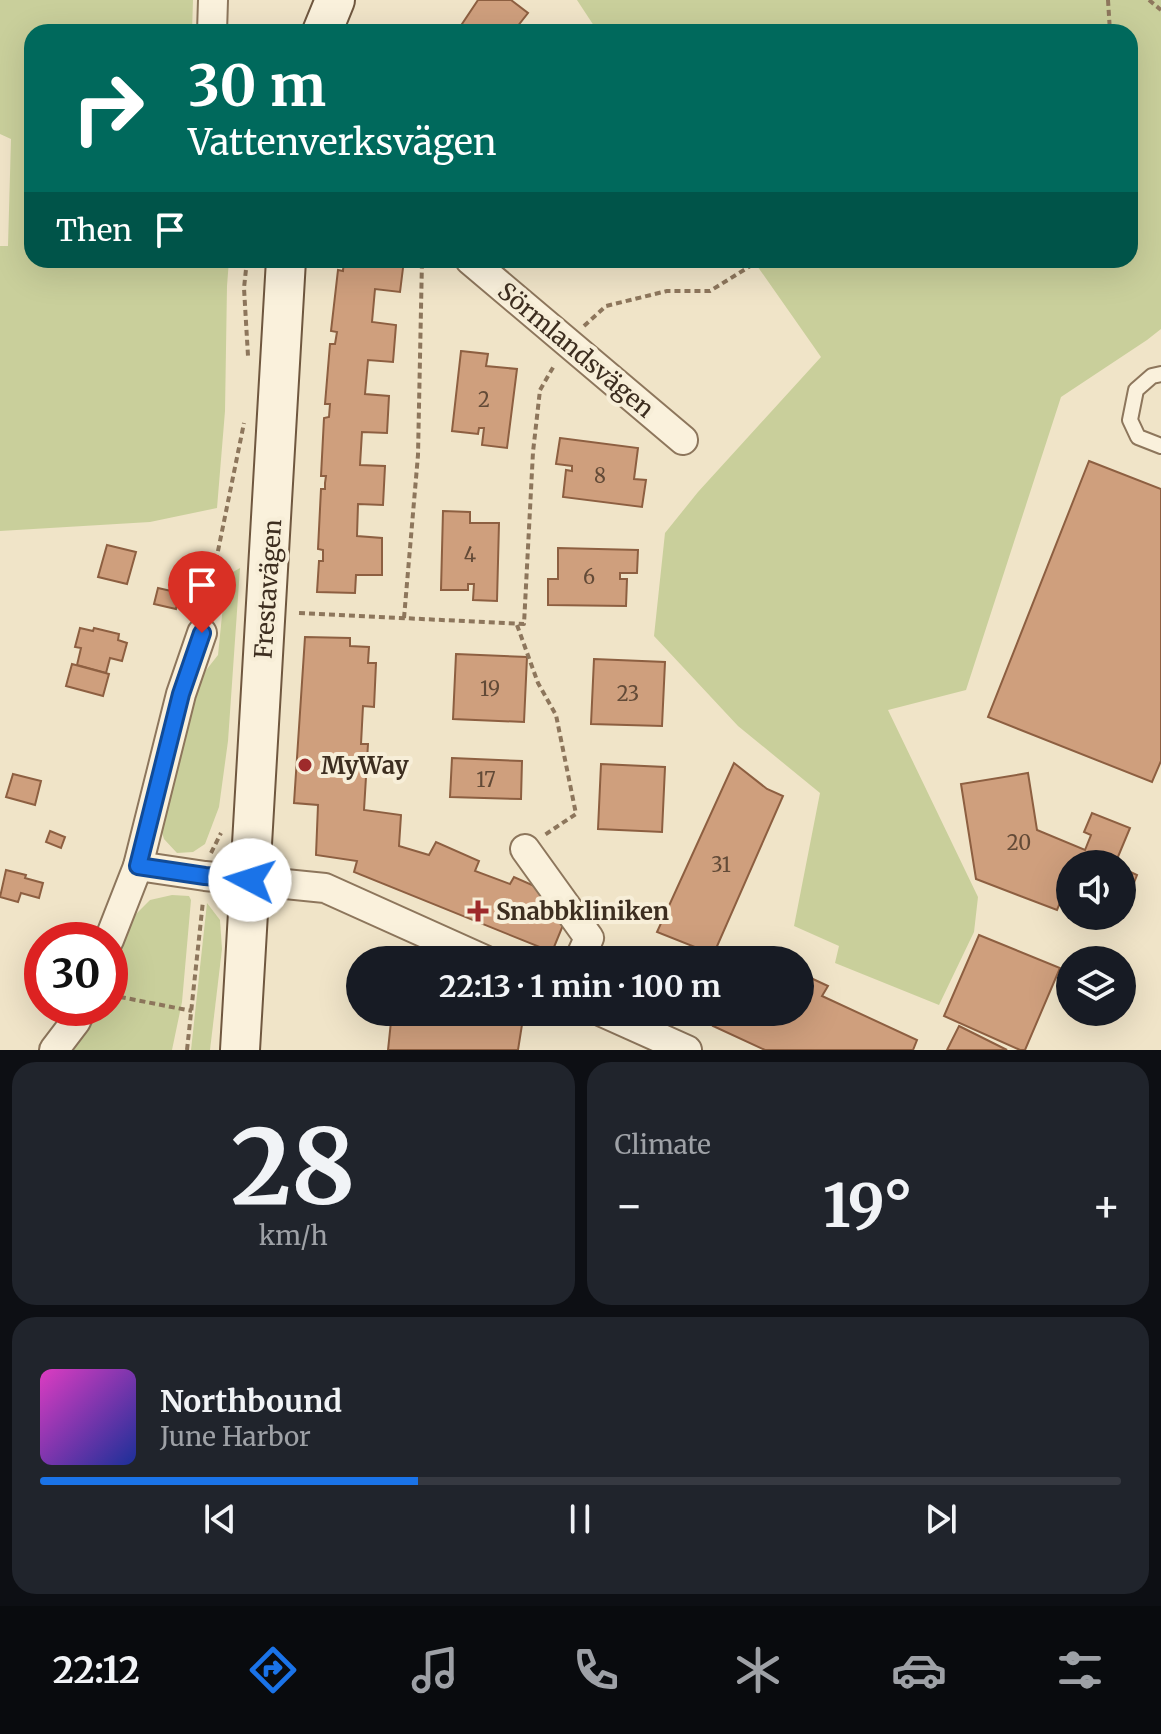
<!DOCTYPE html>
<html lang="en">
<head>
<meta charset="utf-8">
<style>
	:root { --surface:#171b24; --page:#20242c; --text:#f1f3f6; --muted:#9ea1a6; --line:#363941; --accent:#1a73e8 }
	body { margin:0; font-family:Merriweather,serif; background:var(--page); color:var(--text); height:100vh; display:flex; flex-direction:column; font-size:30px; white-space:nowrap }
	* { box-sizing:border-box; margin:0 }
	p { font-size:26px; color:var(--muted) }
	.icon { flex:none; width:44px; height:44px; fill:none; stroke:currentColor; stroke-width:2; stroke-linecap:round; stroke-linejoin:round }
	.map { position:relative; height:1050px; overflow:hidden }
	.drawer { display:flex; flex-direction:column; gap:12px; padding:12px; background:#0d0f14; flex:1 }
	.drawer>* { flex:none }
	.hud { position:absolute; left:24px; top:24px; width:1114px; height:244px; border-radius:24px; box-shadow:0 8px 32px #0002; background:#00695c; color:#fff; overflow:hidden }
	.fabs { position:absolute; left:1056px; top:850px; display:grid; gap:16px }
	.fabs a { display:grid; place-items:center; width:80px; height:80px; border-radius:50%; background:var(--surface); box-shadow:0 8px 32px #0002; font-size:40px }
	.speed { position:absolute; left:24px; top:922px; display:flex; gap:16px; font-size:40px; font-weight:700; text-align:center }
	.speed>* { display:grid; place-content:center; width:104px; height:104px; border-radius:50%; background:var(--surface); box-shadow:0 8px 32px #0002; line-height:1 }
	.speed .limit { border:12px solid #d22; background:#fff; color:#111 }
	.pin { position:absolute; display:grid; place-items:center; width:68px; height:68px; color:#fff; margin:-82px -34px; border-radius:50% 50% 50% 0; rotate:-45deg; box-shadow:0 0 8px #0007 }
	.pin .icon { rotate:45deg }
	.me { position:absolute; width:88px; margin:-44px; rotate:275deg; stroke-linejoin:round; filter:drop-shadow(0 0 6px #0008) }
	.turn { display:flex; align-items:center; gap:28px; height:168px; padding:0 32px; font-size:36px }
	.turn .icon { width:104px; height:104px; stroke-width:2.5 }
	.turn b { display:block; font-size:56px; line-height:68px }
	.then { display:flex; align-items:center; height:76px; padding:0 32px; background:#0003; gap:16px; font-size:30px }
	.big { font-size:60px; font-weight:700; line-height:1.1 }
	.drawer .card { flex:1; display:flex; flex-direction:column; justify-content:center; gap:12px; min-width:0; padding:0 28px; border-radius:24px; background:var(--page) }
	.drawer .dial { align-items:center; gap:0 }
	.dial b { font-size:104px; line-height:1 }
	.song { display:flex; align-items:center; gap:24px }
	.cover { width:96px; height:96px; border-radius:12px; background:linear-gradient(135deg,hsl(310 70% 55%),hsl(230 70% 35%)) }
	.played { height:8px; border-radius:4px; background:linear-gradient(90deg,var(--accent) 35%,var(--line) 35%) }
	.keys { display:flex; justify-content:space-around; direction:ltr }
	.heat { display:flex; justify-content:space-between; align-items:center; font-size:44px; direction:ltr }
	.drawer .tiles { flex:1; display:grid; gap:12px; grid-template-columns:1fr 1fr }
	.card:last-child { grid-column:span 2 }
	.trip { position:absolute; left:346px; top:946px; width:468px; height:80px; border-radius:40px; background:var(--surface); box-shadow:0 8px 32px #0002; font-weight:700; line-height:80px; text-align:center }
	.tabs { display:flex; height:128px; justify-content:space-around; align-items:center; background:#090b0e; color:var(--muted) }
	.tabs .icon { width:56px; height:56px }
	.tabs .active { color:var(--accent) }
	.tabs b { font-size:36px; color:var(--text) }
	.map>svg:first-child { display:block }
</style>
</head>
<body>
<div class="map">
<svg width="1161" height="1050" viewBox="0 0 1161 1050">
	<rect width="100%" height="100%" fill="#f0e4c8"/>
	<!-- green -->
	<g fill="#c9cf9b">
		<path d="M0,0H193L192,32H32V260H229L227,286L225,411L217,508L150,522L0,531V246H8L11,139L0,134Z"/>
		<path d="M577,0H1161V329L1147,340L1061,397L966,690L888,710L978,897L974,932L939,1005L835,963L839,946L794,926L820,793L738,726L654,636L665,533L698,492L821,357L753,260H1130V32H598Z"/>
		<path d="M240,568L228,741L219,807L205,844L193,852L177,853L164,839L160,826L196,683L218,655L226,576Z"/>
		<path d="M172,895L189,896L191,900L182,1002L172,1050H72L93,1023L98,1008H110V972L130,920L150,900Z"/>
		<path d="M207,903L220,920L222,949L210,1050H191Z"/>
	</g>
	<!-- building -->
	<g fill="#cf9f7d" stroke="#8d5f41" stroke-width="2">
		<path d="M478,0H511L528,13L513,32H467L460,27Z"/>
		<path d="M344,260H404L400,292L375,289L372,322L396,325L393,362L368,360L365,394L389,396L387,433L362,432L360,465L385,466L383,505L358,504L357,536L382,538V575H356L355,593L317,592L319,561H323V550L318,549L321,489H325V483L326,476H321L324,418L329,417L330,404H325L330,344H335L337,332L331,331L338,270L343,271Z"/>
		<path d="M461,351L488,354L486,366L517,369L507,448L482,445L484,428H479L478,434L452,431Z"/>
		<path d="M560,438L638,448L634,479L646,480L642,507L563,497L566,470L572,471V466L556,464Z"/>
		<path d="M1089,461L1161,489V761L1152,782L988,717Z"/>
		<path d="M443,511L470,512V523H499L497,601L473,600L474,584H468V590H441Z"/>
		<path d="M107,545L136,552L127,584L98,577Z"/>
		<path d="M558,548L638,550L637,573H620V579H627L626,606L548,605V579H558Z"/>
		<path d="M158,588L180,593L176,609L154,604Z"/>
		<path d="M80,628L93,631L94,628L119,634L118,640L127,643L122,661L110,658L106,673L77,665L81,648L75,647Z"/>
		<path d="M305,637L350,638V646L369,647L368,663H376L374,707L363,706L361,744H368L364,810L401,815L399,846L429,855L436,842L479,861L475,871L510,884L514,877L557,896L568,913L552,952L354,872L357,861L316,855L318,805L294,803Z"/>
		<path d="M456,654L527,657L524,722L453,719Z"/>
		<path d="M594,659L665,662L662,726L591,724Z"/>
		<path d="M72,664L109,674L103,696L66,686Z"/>
		<path d="M452,758L522,761L521,799L450,797Z"/>
		<path d="M734,763L767,789L783,796L711,960H689L695,947L657,932Z"/>
		<path d="M601,764L665,767L662,832L598,829Z"/>
		<path d="M1028,773L1037,830L1085,850L1091,835L1084,832L1092,813L1130,828L1115,864H1070V901L1062,898L1057,910L976,879L961,784Z"/>
		<path d="M13,774L41,781L35,805L6,797Z"/>
		<path d="M50,831L65,837L61,848L46,842Z"/>
		<path d="M1122,868L1137,875L1122,913Z"/>
		<path d="M6,870L26,875L25,878L43,883L39,898L21,893L18,902L0,897Z"/>
		<path d="M979,935L1060,968L1025,1050H1020L944,1016Z"/>
		<path d="M800,973L828,986L822,996L917,1040L913,1050H765L713,1026L720,1012H800Z"/>
		<path d="M392,1012H524L518,1050H388Z"/>
		<path d="M959,1026L1007,1050H947Z"/>
	</g>
	<g fill="none" stroke-linecap="round" stroke-linejoin="round">
		<!-- lane casing -->
		<g stroke="#8d765c" stroke-width="18">
			<path id="lane" d="M1161,374L1152,376L1136,390L1130,420L1138,437L1161,446"/>
		</g>
		<!-- street casing -->
		<g stroke="#8d765c" stroke-width="32">
			<g id="street">
				<path d="M212,32L213,0"/>
				<path d="M470,260L683,440"/>
				<path d="M525,849L589,938L579,960"/>
				<path d="M138,866L205,876L325,888L485,960"/>
				<path d="M109,940L138,866L181,694L202,633"/>
				<path d="M602,1012L687,1050"/>
				<path d="M54,1050L76,1021L82,1008"/>
			</g>
		</g>
		<!-- secondary casing -->
		<g stroke="#6f573f" stroke-width="42">
			<g id="secondary">
				<path d="M322,32L335,0"/>
				<path d="M240,1050L286,260"/>
			</g>
		</g>
		<!-- path -->
		<g stroke="#8d765c" stroke-width="4" stroke-dasharray="6 4" stroke-linecap="butt">
			<path d="M1108,0L1110,32"/>
			<path d="M1149,0L1161,10"/>
			<path d="M247,260L244,288L248,356"/>
			<path d="M584,326L606,306L667,291H710L760,260"/>
			<path d="M206,610L244,423"/>
			<path d="M299,613L524,624L533,452L540,390L555,364"/>
			<path d="M404,618L418,455L422,260"/>
			<path d="M517,625L538,683L556,715L576,814L543,836"/>
			<path d="M211,853L221,833"/>
			<path d="M110,995L192,1011"/>
			<path d="M187,1050L203,901"/>
		</g>
		<!-- lane -->
		<use href="#lane" stroke="#faf1dc" stroke-width="14"/>
		<!-- street -->
		<use href="#street" stroke="#faf1dc" stroke-width="28"/>
		<!-- secondary -->
		<use href="#secondary" stroke="#faf1dc" stroke-width="38"/>
	</g>
	<g fill="none" stroke-linecap="round" stroke-linejoin="round">
		<!-- route casing -->
		<g stroke="#114b97" stroke-width="20">
			<path id="route" d="M202,633L181,694L138,866L205,876L250,880"/>
		</g>
		<!-- route -->
		<use href="#route" stroke="#1a73e8" stroke-width="14"/>
	</g>
	<!-- markers -->
	<g fill="#9e2a2b" stroke="#f7eed8" stroke-width="3">
		<circle cx="305" cy="765" r="8"/>
		<path d="M474 899h8v8h8v8h-8v8h-8v-8h-8v-8h8z"/>
	</g>
	<g text-anchor="middle" dominant-baseline="central" stroke-width="8" stroke-linejoin="round" paint-order="stroke">
		<!-- number labels -->
		<g font-size="20" fill="#624a37">
			<text x="484" y="399">2</text>
			<text x="600" y="475">8</text>
			<text x="470" y="554">4</text>
			<text x="589" y="576">6</text>
			<text x="490" y="688">19</text>
			<text x="628" y="693">23</text>
			<text x="486" y="779">17</text>
			<text x="1019" y="842">20</text>
			<text x="721" y="864">31</text>
		</g>
		<!-- street labels -->
		<g font-size="24" fill="#3d2e20" stroke="#f7eed8">
			<text transform="translate(576 350) rotate(40)">Sörmlandsvägen</text>
			<text transform="translate(268 589) rotate(-86)">Frestavägen</text>
		</g>
		<!-- poi labels -->
		<g font-size="24" font-weight="bold" fill="#3d2e20" stroke="#f7eed8" text-anchor="start">
			<text x="321" y="765">MyWay</text>
			<text x="496" y="911">Snabbkliniken</text>
		</g>
	</g>
</svg>
<div class="fabs">
<a><svg class="icon" aria-label="sound" viewBox="0 0 24 24"><path d="M4 9h4l5-4v14l-5-4H4zM17 9q2 3 0 6"/></svg></a>
<a><svg class="icon" aria-label="layers" viewBox="0 0 24 24"><path d="M12 4l9 5-9 5-9-5zM3 14l9 5 9-5"/></svg></a>
</div>
<div class="speed"><div class="limit">30</div></div>
<div class="pin" style="left:202px;top:633px;background:#d93025"><svg class="icon" aria-label="arrive" viewBox="0 0 24 24"><path d="M6 21V4h12l-3 4 3 4H6"/></svg></div>
<svg class="me" style="left:250px;top:880px" viewBox="-20 -20 40 40"><circle r="19" fill="#fff"/><path d="M0-13L10 11 0 6-10 11z" fill="#1a73e8"/></svg>
<div class="trip">22:13 · 1 min · 100 m</div>
<div class="hud">
<div class="turn"><svg class="icon" aria-label="right" viewBox="0 0 24 24"><path d="M7 20v-9h11M14 6l5 5-5 5"/></svg><div><b>30 m</b>Vattenverksvägen</div></div>
<div class="then">Then<svg class="icon" aria-label="arrive" viewBox="0 0 24 24"><path d="M6 21V4h12l-3 4 3 4H6"/></svg></div>
</div>
</div>
<section class="drawer">
<div class="tiles">
<div class="card dial"><b>28</b><p>km/h</p></div>
<div class="card"><p>Climate</p>
<div class="heat"><a>−</a><b class="big">19°</b><a>+</a></div>
</div>
<div class="card">
<div class="song"><i class="cover"></i><div><b>Northbound</b><p>June Harbor</p></div></div>
<div class="played"></div>
<div class="keys"><svg class="icon" aria-label="previous" viewBox="0 0 24 24"><path d="M18 5L8 12l10 7zM5 5v14"/></svg><svg class="icon" aria-label="pause" viewBox="0 0 24 24"><path d="M8 5v14M16 5v14"/></svg><svg class="icon" aria-label="next" viewBox="0 0 24 24"><path d="M6 5l10 7-10 7zM19 5v14"/></svg></div>
</div>
</div>
</section>
<nav class="tabs">
<b>22:12</b>
<svg class="icon active" aria-label="directions" viewBox="0 0 24 24"><path d="M12 3l9 9-9 9-9-9zM9 14v-3h6M13 9l2 2-2 2"/></svg>
<svg class="icon" aria-label="music" viewBox="0 0 24 24"><path d="M9 18V5l10-2v13"/><circle cx="6" cy="18" r="3"/><circle cx="16" cy="16" r="3"/></svg>
<svg class="icon" aria-label="phone" viewBox="0 0 24 24"><path d="M5 4h4l2 5-3 2q2 4 5 5l2-3 5 2v4C11 20 4 13 5 4z"/></svg>
<svg class="icon" aria-label="climate" viewBox="0 0 24 24"><path d="M12 3v18M4 7l16 10M4 17L20 7"/></svg>
<svg class="icon" aria-label="car" viewBox="0 0 24 24"><path d="M5 17H2v-5l4-1 3-4h7l3 4 3 1v5h-3M9 17h6M6 11h13"/><circle cx="7" cy="17" r="2"/><circle cx="17" cy="17" r="2"/></svg>
<svg class="icon" aria-label="filters" viewBox="0 0 24 24"><path d="M4 7h16M4 17h16"/><circle cx="9" cy="7" r="2"/><circle cx="15" cy="17" r="2"/></svg>
</nav>
</body>
</html>
